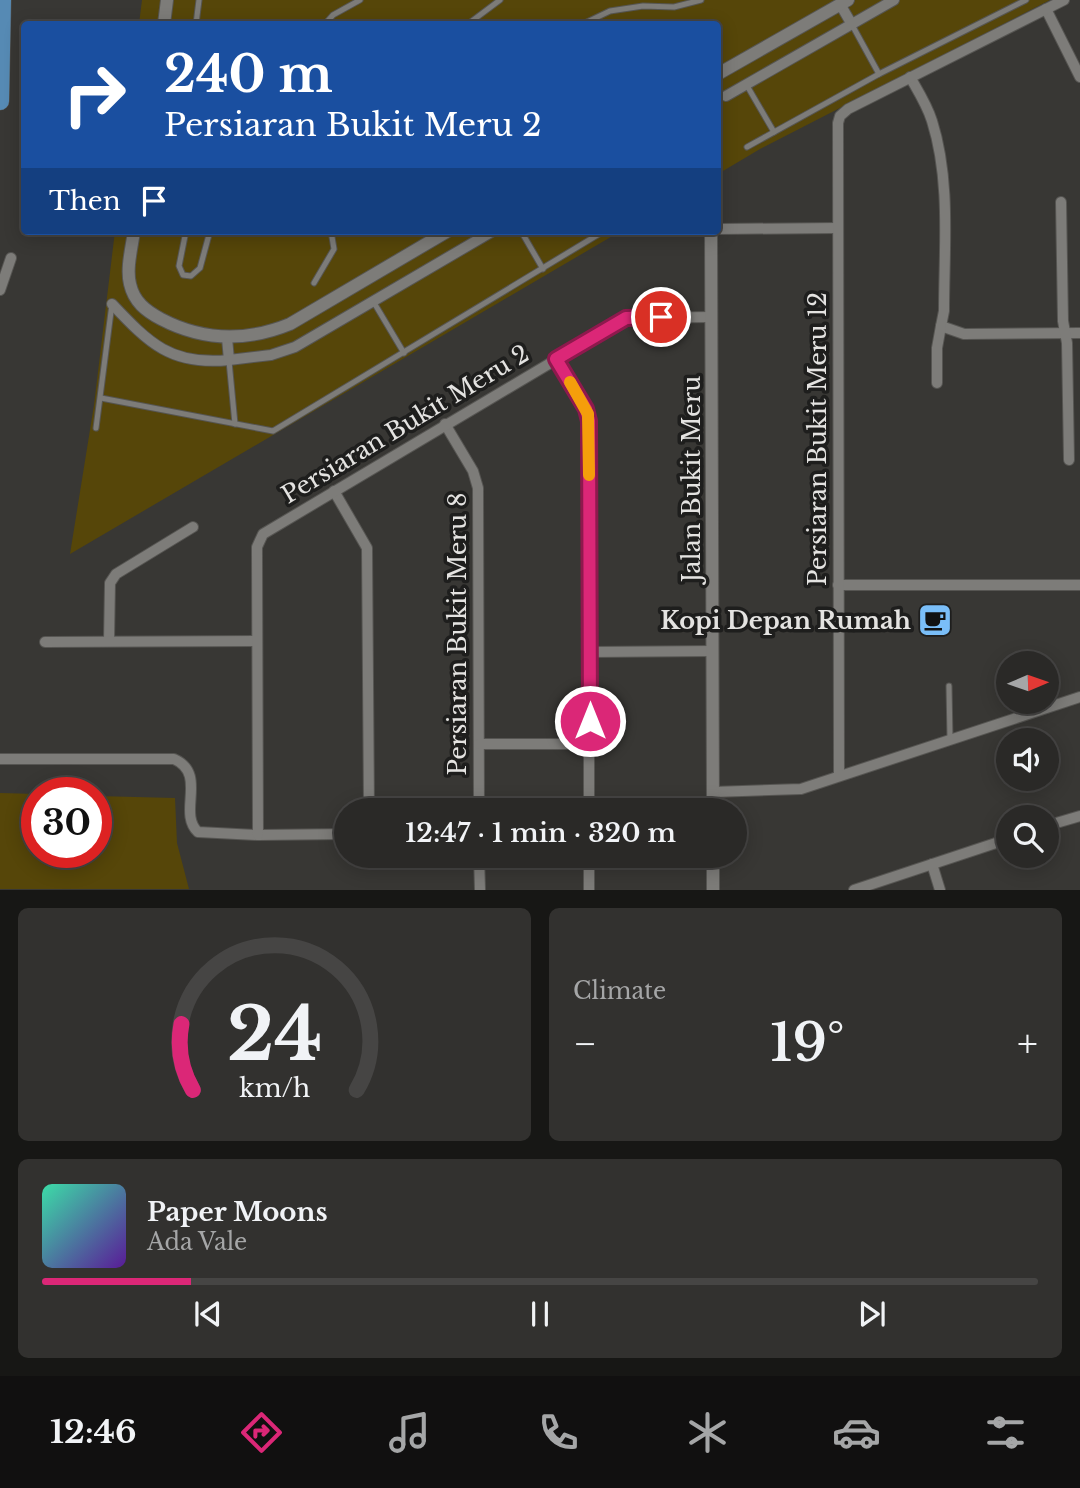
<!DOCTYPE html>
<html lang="en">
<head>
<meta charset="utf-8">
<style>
	:root { --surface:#2a2927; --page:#32312f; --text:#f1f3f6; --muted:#a5a6a7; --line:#464544; --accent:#db2777 }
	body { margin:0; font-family:"Libre Baskerville",serif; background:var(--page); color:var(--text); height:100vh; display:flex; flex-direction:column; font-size:26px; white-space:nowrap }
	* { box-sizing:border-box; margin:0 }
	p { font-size:23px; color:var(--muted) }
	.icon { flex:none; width:38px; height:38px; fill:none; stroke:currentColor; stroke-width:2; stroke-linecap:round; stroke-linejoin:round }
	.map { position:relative; height:890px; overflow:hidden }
	.drawer { display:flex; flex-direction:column; gap:18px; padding:18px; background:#171715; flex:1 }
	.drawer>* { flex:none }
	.banner { position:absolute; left:21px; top:21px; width:700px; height:214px; border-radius:7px; box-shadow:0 4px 18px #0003,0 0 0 2px var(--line); background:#1a4fa0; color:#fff; overflow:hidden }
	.needle { width:46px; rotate:88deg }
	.controls { position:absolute; left:996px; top:651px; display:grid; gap:14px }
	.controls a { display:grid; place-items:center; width:63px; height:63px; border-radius:50%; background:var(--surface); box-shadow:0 4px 18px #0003,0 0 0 2px var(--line); font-size:35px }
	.speed { position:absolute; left:21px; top:777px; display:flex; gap:14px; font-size:35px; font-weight:700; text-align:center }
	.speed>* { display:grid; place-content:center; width:91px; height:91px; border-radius:50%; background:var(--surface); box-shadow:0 4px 18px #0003,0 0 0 2px var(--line); line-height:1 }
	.speed .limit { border:10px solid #d22; background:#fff; color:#111 }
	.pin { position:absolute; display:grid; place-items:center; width:60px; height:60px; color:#fff; margin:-30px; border:4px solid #fff; border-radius:50%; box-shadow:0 2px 7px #0007 }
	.me { position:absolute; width:77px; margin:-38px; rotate:0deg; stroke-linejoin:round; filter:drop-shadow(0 0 5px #0008) }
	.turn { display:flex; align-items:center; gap:24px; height:147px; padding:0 28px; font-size:32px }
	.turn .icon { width:91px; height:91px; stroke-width:2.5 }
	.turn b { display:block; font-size:49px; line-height:60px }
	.then { display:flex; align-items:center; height:66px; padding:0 28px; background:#0003; gap:14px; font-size:26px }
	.big { font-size:52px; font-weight:600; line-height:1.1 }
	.drawer .widget { flex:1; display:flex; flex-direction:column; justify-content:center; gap:10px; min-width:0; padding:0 24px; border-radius:10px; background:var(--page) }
	.drawer .dial { align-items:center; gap:0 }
	.dial svg { height:182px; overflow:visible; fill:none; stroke:var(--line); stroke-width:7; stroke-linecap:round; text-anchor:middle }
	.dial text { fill:var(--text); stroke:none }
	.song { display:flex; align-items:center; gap:21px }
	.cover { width:84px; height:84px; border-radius:10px; background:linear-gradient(135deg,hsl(160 70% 55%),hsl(270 70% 35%)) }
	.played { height:7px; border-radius:4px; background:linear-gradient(90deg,var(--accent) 15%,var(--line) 15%) }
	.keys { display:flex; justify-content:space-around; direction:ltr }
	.heat { display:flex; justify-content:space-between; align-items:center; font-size:38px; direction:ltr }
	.drawer .tiles { flex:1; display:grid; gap:18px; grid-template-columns:1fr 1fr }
	.widget:last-child { grid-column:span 2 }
	.trip { position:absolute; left:334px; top:798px; width:413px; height:70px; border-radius:35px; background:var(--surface); box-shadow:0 4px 18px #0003,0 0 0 2px var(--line); font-weight:600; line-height:70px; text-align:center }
	.dock { display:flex; height:112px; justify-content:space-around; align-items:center; background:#111010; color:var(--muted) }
	.dock .icon { width:49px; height:49px }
	.dock .active { color:var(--accent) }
	.dock b { font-size:32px; color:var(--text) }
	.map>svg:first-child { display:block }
</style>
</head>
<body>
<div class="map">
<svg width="1080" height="890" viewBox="0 0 1080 890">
	<rect width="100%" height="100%" fill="#383734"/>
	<!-- green -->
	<g fill="#564609">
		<path d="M142,0H1050L760,149L718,174V24H139Z"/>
		<path d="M115,231H621L70,554L94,405Z"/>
		<path d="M0,793L37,794V852H96V796L175,798L177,843L189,889H0Z"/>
	</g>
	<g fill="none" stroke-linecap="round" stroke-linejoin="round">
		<!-- service casing -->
		<g stroke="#565552" stroke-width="7">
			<g id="service">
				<path d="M851,23L879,74"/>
				<path d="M196,24L199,0"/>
				<path d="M325,24L333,15L360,0"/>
				<path d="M468,24L500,0"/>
				<path d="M583,24L610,11L643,6L674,7L701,0"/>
				<path d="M746,84L774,132"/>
				<path d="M747,147L879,74L1026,0"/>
				<path d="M186,231L179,266L183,275L191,276L200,268L210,231"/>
				<path d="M521,231L543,269"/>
				<path d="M314,283L334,249L331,231"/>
				<path d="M373,301L404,353"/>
				<path d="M229,361L235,424"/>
				<path d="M101,398L273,431L604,231"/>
				<path d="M96,428L112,304"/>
				<path d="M949,686L950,739"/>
			</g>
		</g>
		<!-- minor casing -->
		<g stroke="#565552" stroke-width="12">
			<g id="minor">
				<path d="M840,4L851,23"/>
				<path d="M1046,9L1080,77"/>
				<path d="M910,77C918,91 927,105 932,121C951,181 944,248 944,311L941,326L964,334L1080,333"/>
				<path d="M726,96L894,0"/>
				<path d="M1061,202L1063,321L1067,343L1069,460"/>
				<path d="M718,229L838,228"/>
				<path d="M0,290L11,258"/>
				<path d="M112,304C149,343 171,366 229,360"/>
				<path d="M227,338L229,360L271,355L295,347L493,231"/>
				<path d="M556,359L586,409L589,421V810"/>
				<path d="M937,383V348L941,326"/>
				<path d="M445,424L473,471L478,488L479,810"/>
				<path d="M334,491L367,548L369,810"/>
				<path d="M838,585H1080"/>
				<path d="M109,641L110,583L116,574L193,527"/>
				<path d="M45,642L257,641"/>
				<path d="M589,652L713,651"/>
				<path d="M479,744H590"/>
				<path d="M0,759H174C208,774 177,813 198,832L258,835L346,834"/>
				<path d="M839,776L838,123L840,116L848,109L1064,0"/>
				<path d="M713,792L801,789L1080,697"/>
				<path d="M1046,826L1080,816"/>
				<path d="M258,835L257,555V547L263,534L621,321L636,318L711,317"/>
				<path d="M479,856L480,890"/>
				<path d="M932,864L940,890"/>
				<path d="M589,890V856"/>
				<path d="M854,890L1008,839"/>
			</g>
		</g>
		<!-- tertiary casing -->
		<g stroke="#565552" stroke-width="14">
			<g id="tertiary">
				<path d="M164,24L167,0"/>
				<path d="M718,74L848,0"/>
				<path d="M134,231C132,247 126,268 130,284C134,302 146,311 161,319C203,341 246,342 290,324L448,231"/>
				<path d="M711,231L713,810"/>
				<path d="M713,856V890"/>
			</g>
		</g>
		<!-- trunk casing -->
		<g stroke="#565552" stroke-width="19">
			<path id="trunk" d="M0,101L2,0"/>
		</g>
		<!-- service -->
		<use href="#service" stroke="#7d7c79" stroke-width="5"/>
		<!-- minor -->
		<use href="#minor" stroke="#7d7c79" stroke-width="10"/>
		<!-- tertiary -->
		<use href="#tertiary" stroke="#7d7c79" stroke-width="12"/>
		<!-- trunk -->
		<use href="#trunk" stroke="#568ab4" stroke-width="18"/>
	</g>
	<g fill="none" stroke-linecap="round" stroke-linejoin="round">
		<!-- route casing -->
		<g stroke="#8e194d" stroke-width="18">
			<path id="route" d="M590,721L589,421L586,409L556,359L626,318L661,317"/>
		</g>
		<!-- route -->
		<use href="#route" stroke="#db2777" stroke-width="12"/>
		<!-- slow -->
		<path stroke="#f59e0b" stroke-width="12" d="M570,382L588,414L589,475"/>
	</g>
	<!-- icons -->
	<defs>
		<g id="cafe-square" transform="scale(1.75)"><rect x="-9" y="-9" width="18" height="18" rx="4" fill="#7abef8" stroke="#1e1e1d"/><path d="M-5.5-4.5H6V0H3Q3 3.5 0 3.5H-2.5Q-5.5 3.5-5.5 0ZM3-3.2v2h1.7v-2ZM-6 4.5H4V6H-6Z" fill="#111"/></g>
	</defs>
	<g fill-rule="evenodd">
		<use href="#cafe-square" x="935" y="620"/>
	</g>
	<g text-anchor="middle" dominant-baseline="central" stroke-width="7" stroke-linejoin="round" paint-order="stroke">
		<!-- street labels -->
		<g font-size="24" fill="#e4e3e1" stroke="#1e1e1d">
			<text transform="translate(405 424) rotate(-31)">Persiaran Bukit Meru 2</text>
			<text transform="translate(817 439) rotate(-90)">Persiaran Bukit Meru 12</text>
			<text transform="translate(691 479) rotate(-90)">Jalan Bukit Meru</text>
			<text transform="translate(457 634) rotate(-90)">Persiaran Bukit Meru 8</text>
		</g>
		<!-- poi labels -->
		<g font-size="24" font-weight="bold" fill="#e4e3e1" stroke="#1e1e1d" text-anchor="end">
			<text x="911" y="620">Kopi Depan Rumah</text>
		</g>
	</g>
</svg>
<div class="controls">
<a><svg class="needle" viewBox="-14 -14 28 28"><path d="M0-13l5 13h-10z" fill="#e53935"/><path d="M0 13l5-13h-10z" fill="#a5a6a7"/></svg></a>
<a><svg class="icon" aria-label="sound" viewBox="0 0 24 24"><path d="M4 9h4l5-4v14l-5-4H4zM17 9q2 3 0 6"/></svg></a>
<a><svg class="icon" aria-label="search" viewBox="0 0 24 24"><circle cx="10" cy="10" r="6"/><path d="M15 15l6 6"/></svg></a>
</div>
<div class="speed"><div class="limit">30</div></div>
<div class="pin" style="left:661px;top:317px;background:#d93025"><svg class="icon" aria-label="arrive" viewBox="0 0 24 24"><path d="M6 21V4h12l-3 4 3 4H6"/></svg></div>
<svg class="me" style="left:590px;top:721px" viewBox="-20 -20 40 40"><circle r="17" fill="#db2777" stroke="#fff" stroke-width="3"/><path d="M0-11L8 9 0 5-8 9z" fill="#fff"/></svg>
<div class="trip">12:47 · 1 min · 320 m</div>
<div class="banner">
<div class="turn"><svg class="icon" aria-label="right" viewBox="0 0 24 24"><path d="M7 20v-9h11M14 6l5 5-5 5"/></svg><div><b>240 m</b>Persiaran Bukit Meru 2</div></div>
<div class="then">Then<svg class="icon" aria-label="arrive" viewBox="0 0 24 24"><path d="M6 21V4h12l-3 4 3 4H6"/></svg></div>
</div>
</div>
<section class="drawer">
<div class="tiles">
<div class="widget dial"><svg viewBox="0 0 100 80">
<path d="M14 69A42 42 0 1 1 86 69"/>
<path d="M14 69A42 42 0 0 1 9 40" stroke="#db2777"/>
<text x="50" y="56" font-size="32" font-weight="700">24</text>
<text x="50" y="72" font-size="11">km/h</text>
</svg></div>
<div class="widget"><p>Climate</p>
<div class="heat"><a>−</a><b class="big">19°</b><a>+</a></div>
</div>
<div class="widget">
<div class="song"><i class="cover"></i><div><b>Paper Moons</b><p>Ada Vale</p></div></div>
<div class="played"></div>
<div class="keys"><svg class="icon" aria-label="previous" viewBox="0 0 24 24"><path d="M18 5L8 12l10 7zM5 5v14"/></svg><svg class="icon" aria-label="pause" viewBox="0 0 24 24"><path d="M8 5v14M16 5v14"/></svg><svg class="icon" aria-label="next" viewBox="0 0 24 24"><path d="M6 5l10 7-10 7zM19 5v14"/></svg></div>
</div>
</div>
</section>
<nav class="dock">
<b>12:46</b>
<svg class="icon active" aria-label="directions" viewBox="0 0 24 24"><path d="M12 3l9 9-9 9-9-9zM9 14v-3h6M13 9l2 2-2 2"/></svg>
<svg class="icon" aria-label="music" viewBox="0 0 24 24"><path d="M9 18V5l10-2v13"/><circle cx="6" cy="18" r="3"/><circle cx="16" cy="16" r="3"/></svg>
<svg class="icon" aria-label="phone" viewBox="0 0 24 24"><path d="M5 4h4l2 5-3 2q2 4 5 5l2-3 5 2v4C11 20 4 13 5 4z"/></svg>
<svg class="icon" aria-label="climate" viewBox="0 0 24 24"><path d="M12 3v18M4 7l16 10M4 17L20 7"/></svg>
<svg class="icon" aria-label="car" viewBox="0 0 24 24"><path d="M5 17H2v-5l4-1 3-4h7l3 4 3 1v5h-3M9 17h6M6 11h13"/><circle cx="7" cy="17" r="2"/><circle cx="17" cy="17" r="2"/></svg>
<svg class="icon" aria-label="filters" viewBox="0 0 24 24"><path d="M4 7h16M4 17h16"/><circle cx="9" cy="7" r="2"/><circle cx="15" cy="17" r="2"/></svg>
</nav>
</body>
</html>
